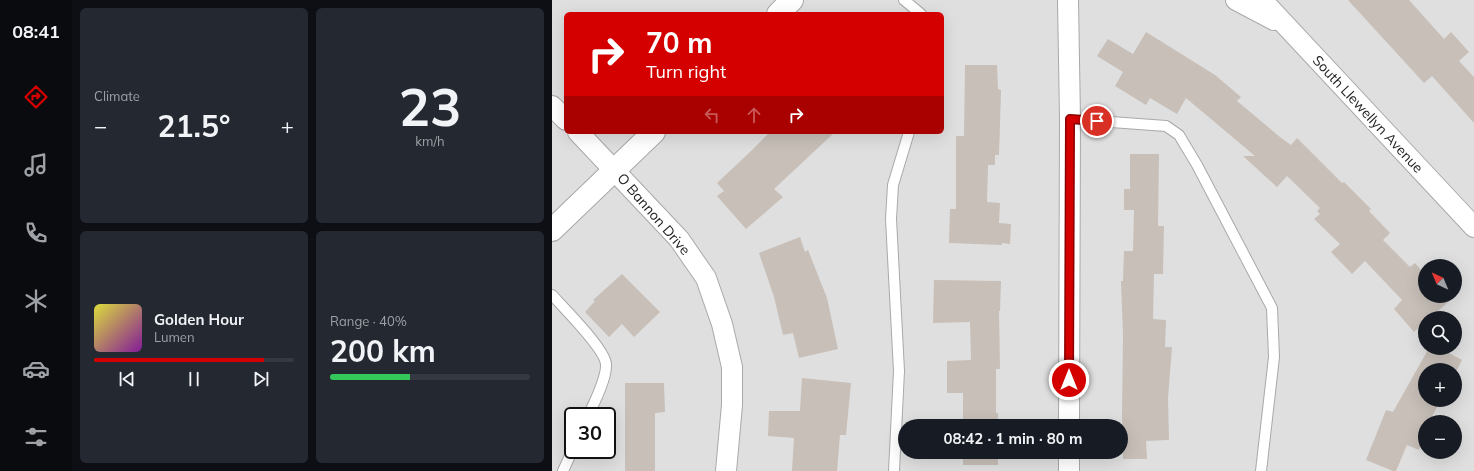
<!DOCTYPE html>
<html lang="en">
<head>
<meta charset="utf-8">
<style>
	:root { --surface:#171b24; --page:#242831; --text:#f1f3f6; --muted:#9ea1a6; --line:#363941; --accent:#d40000 }
	body { margin:0; font-family:Mulish,sans-serif; background:var(--page); color:var(--text); height:100vh; display:flex; flex-direction:column; font-size:15px; white-space:nowrap }
	* { box-sizing:border-box; margin:0 }
	p { font-size:13px; color:var(--muted) }
	.icon { flex:none; width:22px; height:22px; fill:none; stroke:currentColor; stroke-width:2; stroke-linecap:round; stroke-linejoin:round }
	.map { position:relative; flex:1; overflow:hidden }
	.side { display:flex; flex-direction:column; gap:8px; padding:8px; background:#0d0f14; width:480px }
	.side>* { flex:none }
	.banner { position:absolute; left:12px; top:12px; width:380px; height:122px; border-radius:6px; box-shadow:0 4px 16px #0002; background:#d40000; color:#fff; overflow:hidden }
	.needle { width:26px; rotate:316deg }
	.tools { position:absolute; left:866px; top:259px; display:grid; gap:8px }
	.tools a { display:grid; place-items:center; width:44px; height:44px; border-radius:50%; background:var(--surface); box-shadow:0 4px 16px #0002; font-size:20px }
	.speed { position:absolute; left:12px; top:407px; display:flex; gap:8px; font-size:20px; font-weight:700; text-align:center }
	.speed>* { display:grid; place-content:center; width:52px; height:52px; border-radius:50%; background:var(--surface); box-shadow:0 4px 16px #0002; line-height:1 }
	.speed .limit { border:2px solid #111; border-radius:6px; background:#fff; color:#111 }
	.pin { position:absolute; display:grid; place-items:center; width:34px; height:34px; color:#fff; margin:-17px; border:2px solid #fff; border-radius:50%; box-shadow:0 1px 4px #0007 }
	.me { position:absolute; width:44px; margin:-22px; rotate:0deg; stroke-linejoin:round; filter:drop-shadow(0 0 3px #0008) }
	.turn { display:flex; align-items:center; gap:14px; height:84px; padding:0 16px; font-size:18px }
	.turn .icon { width:52px; height:52px; stroke-width:2.5 }
	.turn b { display:block; font-size:28px; line-height:34px }
	.lanes { display:flex; align-items:center; height:38px; padding:0 16px; background:#0003; justify-content:center; gap:20px; direction:ltr }
	.lanes .off { opacity:.35 }
	.big { font-size:30px; font-weight:700; line-height:1.1 }
	.side .tile { flex:1; display:flex; flex-direction:column; justify-content:center; gap:6px; min-width:0; padding:0 14px; border-radius:6px; background:var(--page) }
	.side .dial { align-items:center; gap:0 }
	.dial b { font-size:52px; line-height:1 }
	.song { display:flex; align-items:center; gap:12px }
	.cover { width:48px; height:48px; border-radius:6px; background:linear-gradient(135deg,hsl(60 70% 55%),hsl(290 70% 35%)) }
	.played { height:4px; border-radius:2px; background:linear-gradient(90deg,var(--accent) 85%,var(--line) 85%) }
	.keys { display:flex; justify-content:space-around; direction:ltr }
	.heat { display:flex; justify-content:space-between; align-items:center; font-size:22px; direction:ltr }
	.charge { height:6px; border-radius:3px; background:linear-gradient(90deg,#34c759 40%,var(--line) 0) }
	.side .tiles { flex:1; display:grid; gap:8px; grid-template-columns:repeat(2,1fr) }
	.trip { position:absolute; left:346px; top:419px; width:230px; height:40px; border-radius:20px; background:var(--surface); box-shadow:0 4px 16px #0002; font-weight:700; line-height:40px; text-align:center }
	main { display:flex; flex:1; min-height:0 }
	.dock { display:flex; flex-direction:column; width:72px; justify-content:space-around; align-items:center; background:#090b0e; color:var(--muted) }
	.dock .icon { width:28px; height:28px }
	.dock .selected { color:var(--accent) }
	.dock b { font-size:18px; color:var(--text) }
	.map>svg:first-child { display:block }
</style>
</head>
<body>
<main>
<nav class="dock">
<b>08:41</b>
<svg class="icon selected" aria-label="directions" viewBox="0 0 24 24"><path d="M12 3l9 9-9 9-9-9zM9 14v-3h6M13 9l2 2-2 2"/></svg>
<svg class="icon" aria-label="music" viewBox="0 0 24 24"><path d="M9 18V5l10-2v13"/><circle cx="6" cy="18" r="3"/><circle cx="16" cy="16" r="3"/></svg>
<svg class="icon" aria-label="phone" viewBox="0 0 24 24"><path d="M5 4h4l2 5-3 2q2 4 5 5l2-3 5 2v4C11 20 4 13 5 4z"/></svg>
<svg class="icon" aria-label="climate" viewBox="0 0 24 24"><path d="M12 3v18M4 7l16 10M4 17L20 7"/></svg>
<svg class="icon" aria-label="car" viewBox="0 0 24 24"><path d="M5 17H2v-5l4-1 3-4h7l3 4 3 1v5h-3M9 17h6M6 11h13"/><circle cx="7" cy="17" r="2"/><circle cx="17" cy="17" r="2"/></svg>
<svg class="icon" aria-label="filters" viewBox="0 0 24 24"><path d="M4 7h16M4 17h16"/><circle cx="9" cy="7" r="2"/><circle cx="15" cy="17" r="2"/></svg>
</nav>
<section class="side">
<div class="tiles">
<div class="tile"><p>Climate</p>
<div class="heat"><a>−</a><b class="big">21.5°</b><a>+</a></div>
</div>
<div class="tile dial"><b>23</b><p>km/h</p></div>
<div class="tile">
<div class="song"><i class="cover"></i><div><b>Golden Hour</b><p>Lumen</p></div></div>
<div class="played"></div>
<div class="keys"><svg class="icon" aria-label="previous" viewBox="0 0 24 24"><path d="M18 5L8 12l10 7zM5 5v14"/></svg><svg class="icon" aria-label="pause" viewBox="0 0 24 24"><path d="M8 5v14M16 5v14"/></svg><svg class="icon" aria-label="next" viewBox="0 0 24 24"><path d="M6 5l10 7-10 7zM19 5v14"/></svg></div>
</div>
<div class="tile"><p>Range · 40%</p><b class="big">200 km</b><div class="charge"></div></div>
</div>
</section>
<div class="map">
<svg width="922" height="471" viewBox="0 0 922 471">
	<rect width="100%" height="100%" fill="#f2efe9"/>
	<!-- residential -->
	<path fill="#e0dfdf" fill-rule="evenodd" d="M0,0H922V471H0ZM14,14H390V132H14ZM873,266H903V296H873ZM873,318H903V348H873ZM873,370H903V400H873ZM21,416H55V450H21ZM873,422H903V452H873ZM353,426H569V452H353Z"/>
	<!-- building -->
	<g fill="#c7bfb8">
		<path d="M796,0H857L892,39L899,32L917,52L907,61L922,77V123L880,76L872,83Z"/>
		<path d="M594,32L663,75L689,97L685,101L728,137L739,145L745,138L790,183L792,182L819,209L817,211L838,233L831,240L858,267L863,263L873,275V296H903L878,318H873V322L862,332L842,309L850,300L813,261L800,274L779,252L788,244L762,219L768,214L765,211L768,208L735,176L725,187L691,156H703L634,98L625,114L598,98L594,105L563,86L571,72L545,56L556,39L581,54Z"/>
		<path d="M413,65H445L446,89L449,90L447,155H443V165H436L435,202L448,203L447,223L459,224L458,244L450,243V245L397,243L398,209H404V136H412Z"/>
		<path d="M218,132H283L222,189L231,197L194,229L165,196L172,191L165,183L199,151Z"/>
		<path d="M578,154H607L606,226H612L611,274H602L601,319L614,320L613,347H620L616,398L617,440L594,441L595,459H571L570,415L571,335L569,281H571L572,251H581L582,210H572V189H578Z"/>
		<path d="M248,237L253,252L256,250L275,298L286,349L247,358L241,333L231,335L222,297L207,253Z"/>
		<path d="M70,274L108,312L82,337L70,324L57,337L33,312L43,301L41,300Z"/>
		<path d="M382,280L449,281L448,311H447L448,369H444V413H446V426H411V393H395V361L419,360L418,322L381,323Z"/>
		<path d="M877,348H888L910,360L903,374V370H873V400H889L877,422H873V436L867,450L855,445L844,471H841L814,460L834,410L841,412Z"/>
		<path d="M250,378L299,383L294,435H288L285,471H240L242,438L216,436L217,411H248Z"/>
		<path d="M73,383H112L113,412L103,413V471H73Z"/>
		<rect x="411" y="452" width="35" height="13"/>
	</g>
	<g fill="none" stroke-linecap="round" stroke-linejoin="round">
		<!-- service casing -->
		<g stroke="#a9a9a9" stroke-width="12">
			<g id="service">
				<path d="M352,0L369,14"/>
				<path d="M518,119L614,126L627,135L645,165L720,308L722,357L709,471"/>
				<path d="M0,295C11,307 53,349 54,364C55,378 42,403 36,416"/>
				<path d="M11,471L21,449"/>
				<path d="M342,471L347,371L339,219L341,185L357,132"/>
			</g>
		</g>
		<!-- minor casing -->
		<g stroke="#a9a9a9" stroke-width="22">
			<g id="minor">
				<path d="M516,0L518,119L517,426"/>
				<path d="M684,0L722,20"/>
				<path d="M710,0L922,227"/>
				<path d="M0,106L14,120"/>
				<path d="M26,132L127,239L154,278L170,324L180,367V405L174,471"/>
				<path d="M517,471V452"/>
			</g>
		</g>
		<!-- tertiary casing -->
		<g stroke="#a9a9a9" stroke-width="24">
			<g id="tertiary">
				<path d="M226,14L240,0"/>
				<path d="M0,230L102,132"/>
			</g>
		</g>
		<!-- service -->
		<use href="#service" stroke="#fff" stroke-width="10"/>
		<!-- minor -->
		<use href="#minor" stroke="#fff" stroke-width="20"/>
		<!-- tertiary -->
		<use href="#tertiary" stroke="#fff" stroke-width="22"/>
	</g>
	<g fill="none" stroke-linecap="round" stroke-linejoin="round">
		<!-- route casing -->
		<g stroke="#8a0000" stroke-width="10">
			<path id="route" d="M517,380L518,119L545,121"/>
		</g>
		<!-- route -->
		<use href="#route" stroke="#d40000" stroke-width="7"/>
	</g>
	<g text-anchor="middle" dominant-baseline="central" stroke-width="4" stroke-linejoin="round" paint-order="stroke">
		<!-- street labels -->
		<g font-size="14" fill="#222" stroke="#fff">
			<text transform="translate(816 114) rotate(47)">South Llewellyn Avenue</text>
			<text transform="translate(102 214) rotate(49)">O Bannon Drive</text>
		</g>
	</g>
</svg>
<div class="tools">
<a><svg class="needle" viewBox="-14 -14 28 28"><path d="M0-13l5 13h-10z" fill="#e53935"/><path d="M0 13l5-13h-10z" fill="#9ea1a6"/></svg></a>
<a><svg class="icon" aria-label="search" viewBox="0 0 24 24"><circle cx="10" cy="10" r="6"/><path d="M15 15l6 6"/></svg></a>
<a>+</a>
<a>−</a>
</div>
<div class="speed"><div class="limit">30</div></div>
<div class="pin" style="left:545px;top:121px;background:#d93025"><svg class="icon" aria-label="arrive" viewBox="0 0 24 24"><path d="M6 21V4h12l-3 4 3 4H6"/></svg></div>
<svg class="me" style="left:517px;top:380px" viewBox="-20 -20 40 40"><circle r="17" fill="#d40000" stroke="#fff" stroke-width="3"/><path d="M0-11L8 9 0 5-8 9z" fill="#fff"/></svg>
<div class="trip">08:42 · 1 min · 80 m</div>
<div class="banner">
<div class="turn"><svg class="icon" aria-label="right" viewBox="0 0 24 24"><path d="M7 20v-9h11M14 6l5 5-5 5"/></svg><div><b>70 m</b>Turn right</div></div>
<div class="lanes"><svg class="icon off" aria-label="left" viewBox="0 0 24 24"><path d="M17 20v-9H6M10 6l-5 5 5 5"/></svg><svg class="icon off" aria-label="ahead" viewBox="0 0 24 24"><path d="M12 20V5M6 11l6-6 6 6"/></svg><svg class="icon" aria-label="right" viewBox="0 0 24 24"><path d="M7 20v-9h11M14 6l5 5-5 5"/></svg></div>
</div>
</div>
</main>
</body>
</html>
